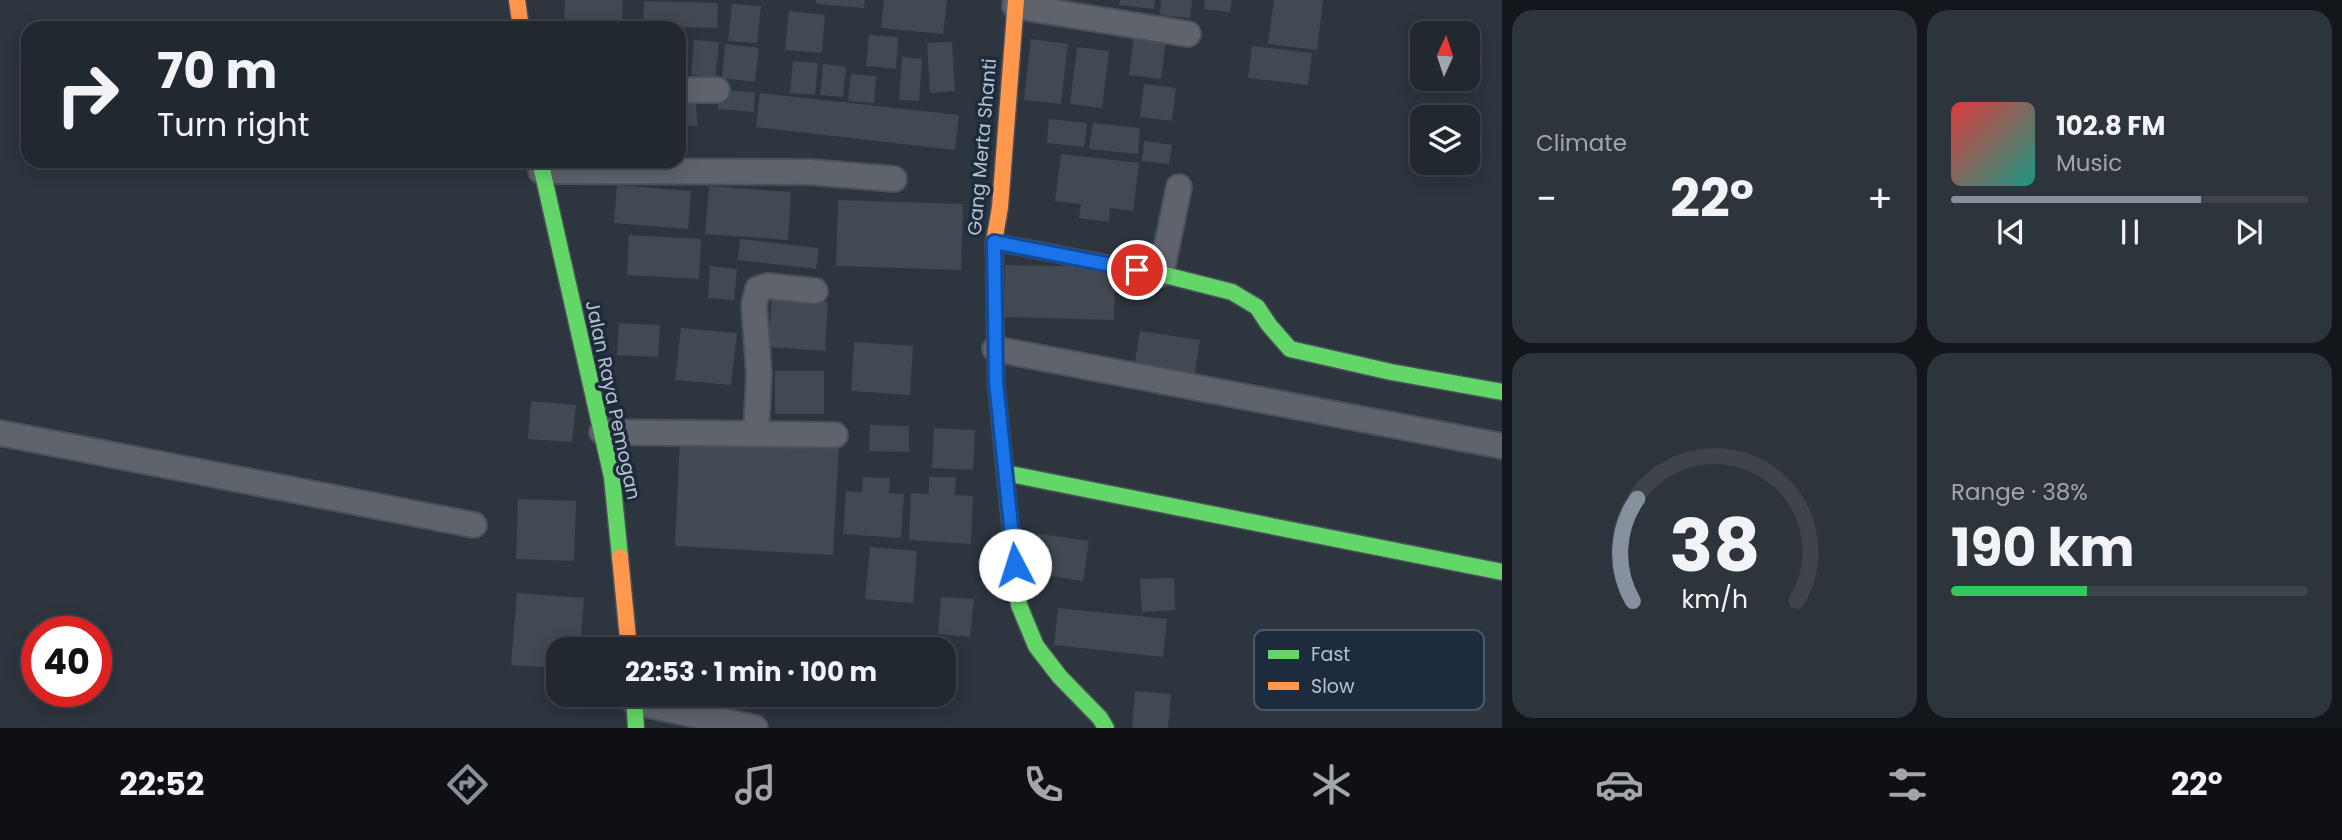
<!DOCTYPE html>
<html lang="en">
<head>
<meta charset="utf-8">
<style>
	:root { --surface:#22282f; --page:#2e343b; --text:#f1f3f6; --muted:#a2a6aa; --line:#3f444b; --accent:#87909d }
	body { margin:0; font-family:Poppins,sans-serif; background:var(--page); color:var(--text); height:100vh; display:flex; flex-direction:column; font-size:26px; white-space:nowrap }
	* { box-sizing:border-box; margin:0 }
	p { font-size:23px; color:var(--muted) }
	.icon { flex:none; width:38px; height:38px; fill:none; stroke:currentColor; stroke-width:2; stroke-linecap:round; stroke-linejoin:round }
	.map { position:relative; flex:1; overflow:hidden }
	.side { display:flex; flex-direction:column; gap:10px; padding:10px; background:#13161a; width:840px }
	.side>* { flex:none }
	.hud { position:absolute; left:21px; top:21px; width:665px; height:147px; border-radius:21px; box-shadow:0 4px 18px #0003,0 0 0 2px var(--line); background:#22282f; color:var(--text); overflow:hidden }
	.needle { width:46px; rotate:3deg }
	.buttons { position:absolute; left:1410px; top:21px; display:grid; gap:14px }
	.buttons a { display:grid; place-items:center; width:70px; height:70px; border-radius:14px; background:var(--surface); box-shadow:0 4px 18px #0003,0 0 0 2px var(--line); font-size:35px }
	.speed { position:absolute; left:21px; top:616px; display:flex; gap:14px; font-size:35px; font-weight:700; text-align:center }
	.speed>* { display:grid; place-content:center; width:91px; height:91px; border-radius:50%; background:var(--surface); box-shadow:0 4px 18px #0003,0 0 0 2px var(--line); line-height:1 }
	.speed .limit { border:10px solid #d22; background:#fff; color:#111 }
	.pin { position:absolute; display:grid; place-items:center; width:60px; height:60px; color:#fff; margin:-30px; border:4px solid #fff; border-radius:50%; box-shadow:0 2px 7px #0007 }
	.me { position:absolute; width:77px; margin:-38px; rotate:355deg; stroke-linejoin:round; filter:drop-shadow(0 0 5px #0008) }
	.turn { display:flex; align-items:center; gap:24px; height:147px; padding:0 21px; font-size:32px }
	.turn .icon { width:91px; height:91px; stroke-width:2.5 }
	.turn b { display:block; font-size:49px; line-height:60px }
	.big { font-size:52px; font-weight:700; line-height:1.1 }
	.side .card { flex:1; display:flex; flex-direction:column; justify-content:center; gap:10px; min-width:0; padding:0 24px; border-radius:21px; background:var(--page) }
	.side .dial { align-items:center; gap:0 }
	.dial svg { height:182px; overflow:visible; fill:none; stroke:var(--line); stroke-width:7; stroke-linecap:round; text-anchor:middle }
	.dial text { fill:var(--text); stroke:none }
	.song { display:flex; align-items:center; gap:21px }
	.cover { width:84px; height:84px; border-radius:10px; background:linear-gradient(135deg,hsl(0 70% 55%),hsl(170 70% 35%)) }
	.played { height:7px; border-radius:4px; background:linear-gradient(90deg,var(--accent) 70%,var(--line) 70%) }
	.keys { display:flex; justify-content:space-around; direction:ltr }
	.heat { display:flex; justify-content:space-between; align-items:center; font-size:38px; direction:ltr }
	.charge { height:10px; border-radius:5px; background:linear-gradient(90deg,#34c759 38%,var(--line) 0) }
	.side .tiles { flex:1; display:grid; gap:10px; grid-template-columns:repeat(2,1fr) }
	.trip { position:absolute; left:546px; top:637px; width:410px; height:70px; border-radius:21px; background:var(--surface); box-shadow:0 4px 18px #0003,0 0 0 2px var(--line); font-weight:700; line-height:70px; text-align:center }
	.tabs { display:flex; height:112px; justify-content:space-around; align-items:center; background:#0e1013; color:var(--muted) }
	.tabs .icon { width:49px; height:49px }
	.tabs .active { color:var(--accent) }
	.tabs b { font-size:32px; color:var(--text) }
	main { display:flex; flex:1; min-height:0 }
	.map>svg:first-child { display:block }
</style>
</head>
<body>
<main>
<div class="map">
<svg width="1502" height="728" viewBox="0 0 1502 728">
	<rect width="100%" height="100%" fill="#2d353f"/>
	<!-- building -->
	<g fill="#424953">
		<path d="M565,0H623L622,28H564Z"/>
		<path d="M816,0H865L864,8L816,4Z"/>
		<path d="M884,0H947L943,34L881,28Z"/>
		<path d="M1120,0H1155L1154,9L1119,5Z"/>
		<path d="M1161,0H1192L1190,18L1160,15Z"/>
		<path d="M1205,0H1232L1230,12L1204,9Z"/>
		<path d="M1274,0H1323L1317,50L1268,44Z"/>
		<path d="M644,1L718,3L717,28L643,26Z"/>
		<path d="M732,4L761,6L757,43L728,41Z"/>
		<path d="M789,11L825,15L822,53L785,50Z"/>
		<path d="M869,35L898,37L896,69L866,66Z"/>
		<path d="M1134,37L1166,41L1161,79L1129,75Z"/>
		<path d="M1031,39L1068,44L1061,104L1024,100Z"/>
		<path d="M694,40L719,42L715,77L691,75Z"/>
		<path d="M952,42L955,91L930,93L927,43Z"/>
		<path d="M725,44L759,48L755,82L722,78Z"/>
		<path d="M1252,46L1312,53L1308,85L1248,78Z"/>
		<path d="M1077,47L1109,51L1102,108L1070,104Z"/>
		<path d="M902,57L922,59L919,101L899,100Z"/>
		<path d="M793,61L818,63L815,95L790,93Z"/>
		<path d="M823,64L846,67L843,97L820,95Z"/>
		<path d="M851,74L876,76L874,103L848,101Z"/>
		<path d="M1144,84L1176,88L1172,121L1140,117Z"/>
		<path d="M719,90L755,92L754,112L718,109Z"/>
		<path d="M760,93L959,115L955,150L756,127Z"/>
		<path d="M679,94H696L697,126H679Z"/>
		<path d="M1049,119L1087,123L1084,147L1047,143Z"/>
		<path d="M1093,123L1140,128L1138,154L1089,149Z"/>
		<path d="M1144,141L1172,145L1169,164L1142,161Z"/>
		<path d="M1061,154L1139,163L1133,211L1110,208L1109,222L1079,218L1081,204L1055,201Z"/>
		<path d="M617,185L691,191L688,229L614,223Z"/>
		<path d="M709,186L791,192L788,240L705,234Z"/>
		<path d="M838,200L963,204L961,270L836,266Z"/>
		<path d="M629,235L701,239L699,279L627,275Z"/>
		<path d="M740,239L819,248L816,269L738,260Z"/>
		<path d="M1005,265L1115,267L1114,320L1004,317Z"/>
		<path d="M710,266L737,269L734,300L708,298Z"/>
		<path d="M772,299L828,302L825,351L768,347Z"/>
		<path d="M619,323L660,325L658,357L617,355Z"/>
		<path d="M681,328L737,333L731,385L675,380Z"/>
		<path d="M1140,331L1200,340L1194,378L1134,368Z"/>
		<path d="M854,342L913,346L910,395L851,391Z"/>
		<rect x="775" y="371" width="49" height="43"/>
		<path d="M531,401L576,405L572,442L528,439Z"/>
		<path d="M870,425L909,426V452L869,451Z"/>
		<path d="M934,428L975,430L973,470L932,468Z"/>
		<path d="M680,437L839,445L833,555L675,546Z"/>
		<path d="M863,477L890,478L889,493L904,494L901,538L843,534L846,491L862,492Z"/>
		<path d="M929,477H956L955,495L973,496L971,544L909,540L911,493L929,494Z"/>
		<path d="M518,499L576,501L574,561L516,559Z"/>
		<path d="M1027,532L1089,541L1083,581L1021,571Z"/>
		<path d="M870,547L917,551L913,603L865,599Z"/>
		<path d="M1174,578L1175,610L1142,612L1140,579Z"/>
		<path d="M517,593L584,598L580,649H558V668L511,665Z"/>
		<path d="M941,597L974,599L970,637L938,634Z"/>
		<path d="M1058,608L1167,619L1163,657L1054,645Z"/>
		<path d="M808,640L842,642L841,649H807Z"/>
		<path d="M899,642L932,644V649H899Z"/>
		<path d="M1135,691L1171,694L1168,728H1132Z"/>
		<path d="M706,695H749V697L706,699Z"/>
		<path d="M805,695H931V707L838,703V707L804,706Z"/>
	</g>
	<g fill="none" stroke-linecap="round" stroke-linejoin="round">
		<!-- street casing -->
		<g stroke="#4b515b" stroke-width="28">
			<g id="street">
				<path d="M1015,6L1188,34"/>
				<path d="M679,90H717"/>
				<path d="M541,171L810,172L894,179"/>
				<path d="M1161,274L1179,187"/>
				<path d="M995,349L1502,446"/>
				<path d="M602,432L835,435"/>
				<path d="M0,433L474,525"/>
				<path d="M756,434L759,374L754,304L758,289L768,286L815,291"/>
				<path d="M635,702L755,728"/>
			</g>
		</g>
		<!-- fast casing -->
		<g stroke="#4b515b" stroke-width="19">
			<g id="fast">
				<path d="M540,161L612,477L620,557"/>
				<path d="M994,242L1161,274L1232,292L1257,307L1269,325L1290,349L1391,372L1502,392"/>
				<path d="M1005,473L1502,572"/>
				<path d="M1014,561L1019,605L1036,646L1060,677L1100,718L1106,728"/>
				<path d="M634,695L636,728"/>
			</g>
		</g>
		<!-- slow casing -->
		<g stroke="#4b515b" stroke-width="19">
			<g id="slow">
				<path d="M517,0L521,28"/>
				<path d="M620,557L629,649"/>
				<path d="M1014,561L996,382L994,242L1000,207L1016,0"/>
			</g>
		</g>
		<!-- street -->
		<use href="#street" stroke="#5e636c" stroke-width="24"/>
		<!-- fast -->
		<use href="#fast" stroke="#63d668" stroke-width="16"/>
		<!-- slow -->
		<use href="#slow" stroke="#ff974d" stroke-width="16"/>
	</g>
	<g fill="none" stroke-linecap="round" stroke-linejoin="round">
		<!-- route casing -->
		<g stroke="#114b97" stroke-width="18">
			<path id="route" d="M1015,565L996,382L994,242L1137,270"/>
		</g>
		<!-- route -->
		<use href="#route" stroke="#1a73e8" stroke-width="12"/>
	</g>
	<g text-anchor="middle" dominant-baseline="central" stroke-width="7" stroke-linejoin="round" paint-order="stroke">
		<!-- street labels -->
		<g font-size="19" fill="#b8c1cf" stroke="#1e2b3c">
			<text transform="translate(982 147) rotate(-85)">Gang Merta Shanti</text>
			<text transform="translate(613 400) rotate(78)">Jalan Raya Pemogan</text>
		</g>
	</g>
	<!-- legend -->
	<rect x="1254" y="630" width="230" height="80" rx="10" fill="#1e2b3c" stroke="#4c5868" stroke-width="2"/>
	<rect x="1268" y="650" width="31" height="9" fill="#63d668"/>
	<rect x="1268" y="682" width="31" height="8" fill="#ff974d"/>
	<g font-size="19" fill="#b8c1cf">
		<text x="1311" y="661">Fast</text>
		<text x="1311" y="693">Slow</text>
	</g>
</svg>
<div class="buttons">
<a><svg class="needle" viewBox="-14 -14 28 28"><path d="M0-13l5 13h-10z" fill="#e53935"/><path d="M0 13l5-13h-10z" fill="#a2a6aa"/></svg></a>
<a><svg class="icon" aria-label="layers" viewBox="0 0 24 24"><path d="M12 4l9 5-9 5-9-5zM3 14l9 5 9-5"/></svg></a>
</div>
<div class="speed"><div class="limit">40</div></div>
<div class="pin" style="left:1137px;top:270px;background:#d93025"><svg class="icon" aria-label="arrive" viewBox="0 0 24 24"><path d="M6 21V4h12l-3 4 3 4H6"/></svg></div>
<svg class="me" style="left:1015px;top:565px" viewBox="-20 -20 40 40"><circle r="19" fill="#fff"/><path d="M0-13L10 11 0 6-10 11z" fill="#1a73e8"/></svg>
<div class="trip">22:53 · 1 min · 100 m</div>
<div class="hud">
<div class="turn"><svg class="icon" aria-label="right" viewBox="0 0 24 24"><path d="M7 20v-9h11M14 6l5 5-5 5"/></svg><div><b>70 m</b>Turn right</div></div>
</div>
</div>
<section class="side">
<div class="tiles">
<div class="card"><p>Climate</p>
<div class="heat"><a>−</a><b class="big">22°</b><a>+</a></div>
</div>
<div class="card">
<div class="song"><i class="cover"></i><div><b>102.8 FM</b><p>Music</p></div></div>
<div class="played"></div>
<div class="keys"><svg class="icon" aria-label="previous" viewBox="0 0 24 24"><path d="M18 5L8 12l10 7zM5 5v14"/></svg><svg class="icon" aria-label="pause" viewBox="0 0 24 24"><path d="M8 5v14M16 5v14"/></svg><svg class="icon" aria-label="next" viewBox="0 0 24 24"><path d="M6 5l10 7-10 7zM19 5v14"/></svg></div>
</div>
<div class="card dial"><svg viewBox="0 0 100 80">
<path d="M14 69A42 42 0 1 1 86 69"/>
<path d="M14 69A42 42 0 0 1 16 24" stroke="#87909d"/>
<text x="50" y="56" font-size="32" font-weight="700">38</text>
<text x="50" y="72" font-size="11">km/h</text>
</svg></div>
<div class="card"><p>Range · 38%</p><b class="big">190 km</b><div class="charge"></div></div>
</div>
</section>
</main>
<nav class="tabs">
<b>22:52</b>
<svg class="icon active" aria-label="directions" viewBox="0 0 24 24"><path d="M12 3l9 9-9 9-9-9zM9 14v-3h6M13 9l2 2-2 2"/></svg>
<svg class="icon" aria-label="music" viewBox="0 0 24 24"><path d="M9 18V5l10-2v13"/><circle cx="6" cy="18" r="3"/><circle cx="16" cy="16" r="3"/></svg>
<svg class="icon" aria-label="phone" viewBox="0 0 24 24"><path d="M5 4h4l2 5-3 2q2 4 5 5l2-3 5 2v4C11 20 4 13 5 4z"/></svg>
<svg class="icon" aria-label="climate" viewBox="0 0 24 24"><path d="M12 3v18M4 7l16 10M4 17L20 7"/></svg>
<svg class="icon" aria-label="car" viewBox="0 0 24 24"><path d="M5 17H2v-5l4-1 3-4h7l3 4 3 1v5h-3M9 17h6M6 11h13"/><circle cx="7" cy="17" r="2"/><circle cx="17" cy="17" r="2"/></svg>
<svg class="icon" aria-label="filters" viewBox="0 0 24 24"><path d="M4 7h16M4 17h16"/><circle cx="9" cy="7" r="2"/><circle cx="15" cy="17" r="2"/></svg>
<b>22°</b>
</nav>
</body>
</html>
